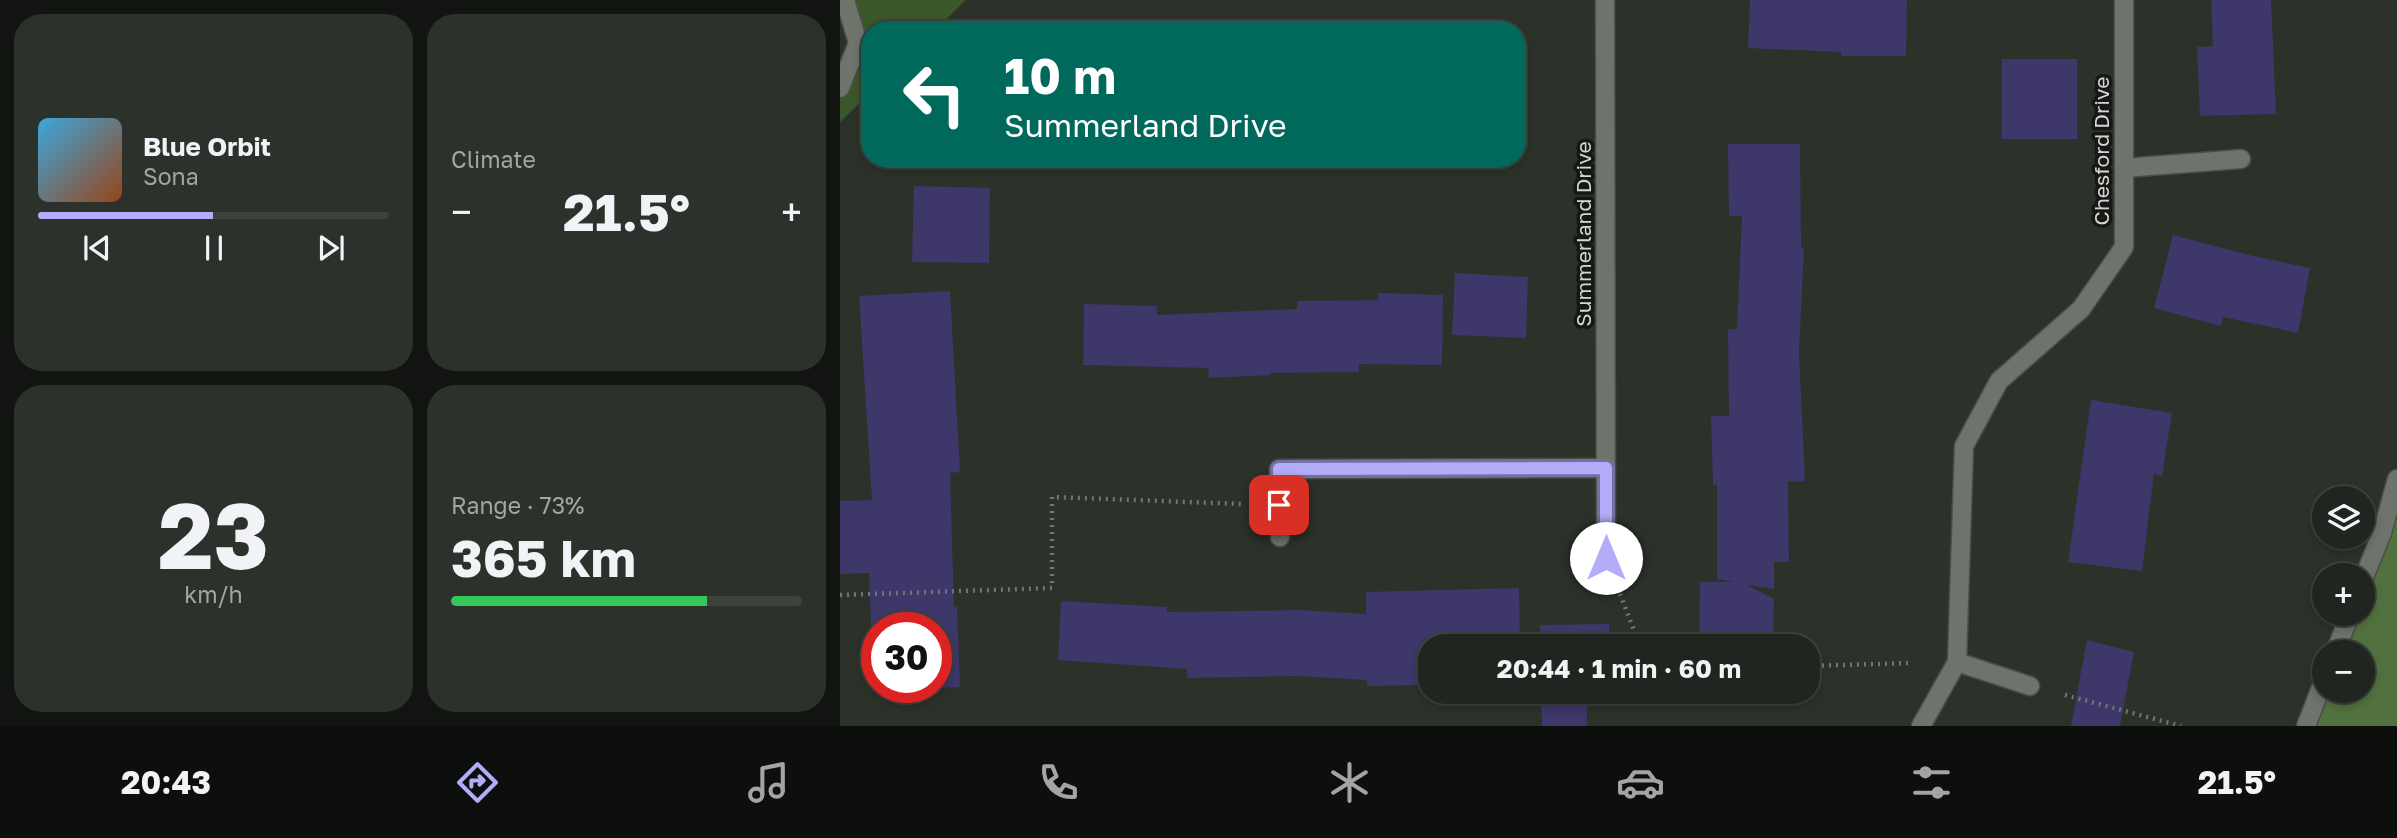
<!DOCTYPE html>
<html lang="en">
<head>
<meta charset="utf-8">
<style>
	:root { --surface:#21251f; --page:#2d312c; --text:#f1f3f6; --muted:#a2a5a4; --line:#3e423d; --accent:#b3adf9 }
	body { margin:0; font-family:"Golos Text",sans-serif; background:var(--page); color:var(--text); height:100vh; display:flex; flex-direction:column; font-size:26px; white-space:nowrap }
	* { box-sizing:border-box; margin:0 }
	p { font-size:23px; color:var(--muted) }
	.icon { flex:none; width:38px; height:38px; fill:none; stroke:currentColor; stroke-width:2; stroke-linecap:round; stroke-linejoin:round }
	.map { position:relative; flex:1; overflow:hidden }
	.drawer { display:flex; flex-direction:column; gap:14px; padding:14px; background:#121411; width:840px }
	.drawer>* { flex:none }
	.banner { position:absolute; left:21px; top:21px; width:665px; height:147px; border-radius:28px; box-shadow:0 4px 10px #0003,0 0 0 2px var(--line); background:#00695c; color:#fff; overflow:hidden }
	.fabs { position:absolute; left:1472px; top:486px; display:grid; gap:14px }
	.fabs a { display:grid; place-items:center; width:63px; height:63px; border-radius:50%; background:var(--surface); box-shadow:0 4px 10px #0003,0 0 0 2px var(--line); font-size:35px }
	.speed { position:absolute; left:21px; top:612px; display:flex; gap:14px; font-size:35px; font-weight:700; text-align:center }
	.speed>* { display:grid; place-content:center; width:91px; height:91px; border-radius:50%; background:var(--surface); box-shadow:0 4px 10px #0003,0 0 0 2px var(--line); line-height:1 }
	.speed .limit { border:10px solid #d22; background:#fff; color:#111 }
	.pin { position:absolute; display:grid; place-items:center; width:60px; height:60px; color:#fff; margin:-30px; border-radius:14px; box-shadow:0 4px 10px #0006 }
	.me { position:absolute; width:77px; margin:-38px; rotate:0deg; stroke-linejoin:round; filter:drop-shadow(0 0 5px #0008) }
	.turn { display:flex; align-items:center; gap:24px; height:147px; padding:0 28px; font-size:32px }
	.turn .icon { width:91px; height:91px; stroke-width:2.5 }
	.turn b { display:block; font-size:49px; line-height:60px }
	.big { font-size:52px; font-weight:700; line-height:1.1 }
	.drawer .widget { flex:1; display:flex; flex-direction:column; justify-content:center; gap:10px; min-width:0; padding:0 24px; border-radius:28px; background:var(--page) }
	.drawer .dial { align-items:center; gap:0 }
	.dial b { font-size:91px; line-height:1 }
	.song { display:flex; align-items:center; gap:21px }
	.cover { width:84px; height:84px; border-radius:10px; background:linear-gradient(135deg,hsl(200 70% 55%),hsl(20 70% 35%)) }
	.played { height:7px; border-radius:4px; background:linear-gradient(90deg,var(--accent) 50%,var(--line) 50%) }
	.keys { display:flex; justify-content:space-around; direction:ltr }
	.heat { display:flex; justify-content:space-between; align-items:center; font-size:38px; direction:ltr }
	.charge { height:10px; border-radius:5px; background:linear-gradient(90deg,#34c759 73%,var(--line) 0) }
	.drawer .tiles { flex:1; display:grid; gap:14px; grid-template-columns:repeat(2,1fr) }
	.trip { position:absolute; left:578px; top:634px; width:402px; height:70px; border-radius:28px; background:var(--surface); box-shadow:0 4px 10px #0003,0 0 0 2px var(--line); font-weight:700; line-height:70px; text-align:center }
	.tab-bar { display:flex; height:112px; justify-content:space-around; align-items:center; background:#0d0f0c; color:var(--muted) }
	.tab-bar .icon { width:49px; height:49px }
	.tab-bar .on { color:var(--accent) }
	.tab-bar b { font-size:32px; color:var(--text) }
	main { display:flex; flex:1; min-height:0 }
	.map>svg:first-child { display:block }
</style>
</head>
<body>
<main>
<section class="drawer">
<div class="tiles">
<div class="widget">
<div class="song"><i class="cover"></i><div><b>Blue Orbit</b><p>Sona</p></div></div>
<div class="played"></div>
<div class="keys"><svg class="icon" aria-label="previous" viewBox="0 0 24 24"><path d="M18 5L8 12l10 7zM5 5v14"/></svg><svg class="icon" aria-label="pause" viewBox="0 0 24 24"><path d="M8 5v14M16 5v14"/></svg><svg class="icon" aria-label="next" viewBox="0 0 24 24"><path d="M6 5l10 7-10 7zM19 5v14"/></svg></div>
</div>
<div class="widget"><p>Climate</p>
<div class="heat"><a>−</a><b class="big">21.5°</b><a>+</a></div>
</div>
<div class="widget dial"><b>23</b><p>km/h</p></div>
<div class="widget"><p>Range · 73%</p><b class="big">365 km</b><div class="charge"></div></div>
</div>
</section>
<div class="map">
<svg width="1557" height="726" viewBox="0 0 1557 726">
	<rect width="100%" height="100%" fill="#2c3129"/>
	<!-- green -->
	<path fill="#3a572a" d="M5,0H126L95,30H30V93L0,122V88L18,43Z"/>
	<!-- forest -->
	<path fill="#51723e" d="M1557,479V726H1466L1484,691H1522V653H1495L1510,614H1522L1523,582Z"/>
	<!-- building -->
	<g fill="#3d376a" fill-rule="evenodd">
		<path d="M910,0H1067L1066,56H1001V52L908,48Z"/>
		<path d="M1371,0H1431L1436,114L1360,116L1357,47L1373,46Z"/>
		<rect x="1162" y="59" width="75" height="80"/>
		<path d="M888,144H960L961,248H964L959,352L965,481L948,482L949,562H934V589L907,585L934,599L933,646H859L860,582H894L877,579V485H873L871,416H889L888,329H897L902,216H889Z"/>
		<path d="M74,186L150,188L149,263L72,262Z"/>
		<path d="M1333,235L1409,255L1470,268L1458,333L1383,317L1381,326L1314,308Z"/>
		<path d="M615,273L688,277L686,338L612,335Z"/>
		<path d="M110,291L120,472L110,473L114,607H117L120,687L34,690L29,573L0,574V501L32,500L19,296ZM37,628H96V688H37Z"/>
		<path d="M538,293L603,295L602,365L519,364V372L430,373V375L369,378L368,368L243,365L244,304L317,306V315L457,309V301L538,300Z"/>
		<path d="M1251,400L1332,413L1322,476L1314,474L1302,571L1228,562Z"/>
		<path d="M679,588L680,646H590V685L527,686V680L457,676L347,678V669L218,660L221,601L327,607V612L460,610L526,614V592Z"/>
		<path d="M769,624V646H701L700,625Z"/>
		<path d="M1247,640L1294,652L1280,726H1231Z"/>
		<path d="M701,691H769V699H747V726H702Z"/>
	</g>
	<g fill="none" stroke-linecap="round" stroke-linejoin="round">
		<!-- minor casing -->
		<g stroke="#494e47" stroke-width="21">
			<g id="minor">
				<path d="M765,0L766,558"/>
				<path d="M0,88L18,43L5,0"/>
				<path d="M1284,168L1401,159"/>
				<path d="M440,537L439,469L766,468"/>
				<path d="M1522,582L1542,533L1557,479"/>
				<path d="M1495,653L1510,614"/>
				<path d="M1117,662L1190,686"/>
				<path d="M1081,726L1117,662L1124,446L1159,381L1241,309L1284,247V0"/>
				<path d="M1466,726L1484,680"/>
			</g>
		</g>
		<!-- path -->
		<g stroke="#727670" stroke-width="4.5" stroke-dasharray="2 5" stroke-linecap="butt">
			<path d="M780,594L800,646"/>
			<path d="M0,595L212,588V497L402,504"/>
			<path d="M968,666L1070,663"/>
			<path d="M1225,695L1341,726"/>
		</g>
		<!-- minor -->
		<use href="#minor" stroke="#6e746b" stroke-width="18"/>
	</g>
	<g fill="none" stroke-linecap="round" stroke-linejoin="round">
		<!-- route casing -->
		<g stroke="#7470a2" stroke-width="18">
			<path id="route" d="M439,505V469L766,468V558"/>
		</g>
		<!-- route -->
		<use href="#route" stroke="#b3adf9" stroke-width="12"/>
	</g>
	<g text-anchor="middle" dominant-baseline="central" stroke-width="7" stroke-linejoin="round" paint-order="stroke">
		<!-- street labels -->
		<g font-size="21" fill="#d2d5d1" stroke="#161815">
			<text transform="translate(1261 151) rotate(-90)">Chesford Drive</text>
			<text transform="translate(743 234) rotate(-90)">Summerland Drive</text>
		</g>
	</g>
</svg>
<div class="fabs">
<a><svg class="icon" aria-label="layers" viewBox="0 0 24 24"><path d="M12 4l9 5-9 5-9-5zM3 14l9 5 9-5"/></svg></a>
<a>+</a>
<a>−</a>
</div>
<div class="speed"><div class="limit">30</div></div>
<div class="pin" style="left:439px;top:505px;background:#d93025"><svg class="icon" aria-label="arrive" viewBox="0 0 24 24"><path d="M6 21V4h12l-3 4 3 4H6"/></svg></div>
<svg class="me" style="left:766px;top:558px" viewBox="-20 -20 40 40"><circle r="19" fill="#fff"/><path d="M0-13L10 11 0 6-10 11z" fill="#b3adf9"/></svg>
<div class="trip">20:44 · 1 min · 60 m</div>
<div class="banner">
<div class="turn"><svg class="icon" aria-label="left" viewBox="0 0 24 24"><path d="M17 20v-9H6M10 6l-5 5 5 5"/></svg><div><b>10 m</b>Summerland Drive</div></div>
</div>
</div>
</main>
<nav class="tab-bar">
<b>20:43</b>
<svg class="icon on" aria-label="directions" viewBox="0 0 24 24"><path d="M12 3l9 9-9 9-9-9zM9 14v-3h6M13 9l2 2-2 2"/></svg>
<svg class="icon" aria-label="music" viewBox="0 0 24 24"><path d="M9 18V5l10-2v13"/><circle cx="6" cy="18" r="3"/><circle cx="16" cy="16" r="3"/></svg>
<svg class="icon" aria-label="phone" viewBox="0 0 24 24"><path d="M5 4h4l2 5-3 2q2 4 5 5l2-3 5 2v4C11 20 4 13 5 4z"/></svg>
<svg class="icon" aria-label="climate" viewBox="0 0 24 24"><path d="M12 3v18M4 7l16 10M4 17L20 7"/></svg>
<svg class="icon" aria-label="car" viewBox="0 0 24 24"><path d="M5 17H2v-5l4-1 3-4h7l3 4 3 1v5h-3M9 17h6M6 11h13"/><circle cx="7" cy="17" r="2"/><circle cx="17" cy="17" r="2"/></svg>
<svg class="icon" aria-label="filters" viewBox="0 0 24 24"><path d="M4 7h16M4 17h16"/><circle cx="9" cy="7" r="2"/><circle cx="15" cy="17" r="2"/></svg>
<b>21.5°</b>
</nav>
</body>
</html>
